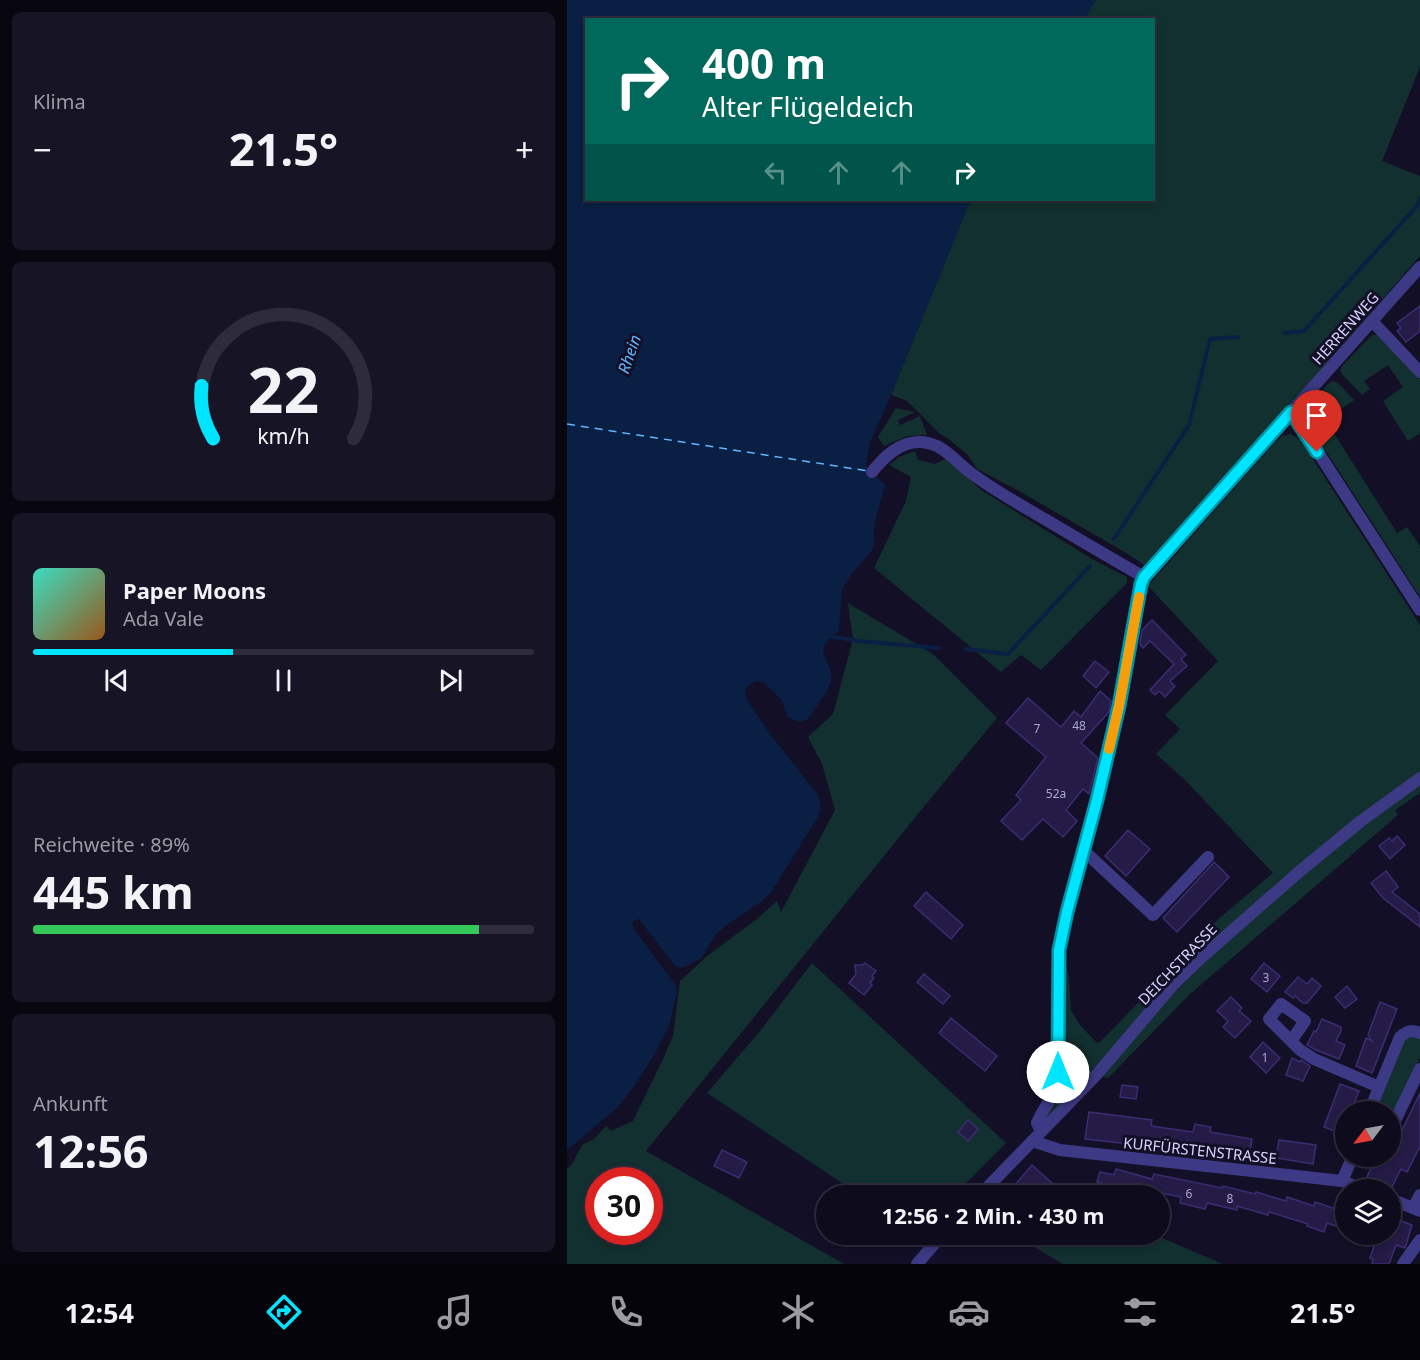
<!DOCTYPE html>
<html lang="de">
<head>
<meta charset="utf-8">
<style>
	:root { --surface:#0e0b1c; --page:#171425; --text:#f1f3f6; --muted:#9b9ba3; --line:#2e2b3b; --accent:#00e5ff }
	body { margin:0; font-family:"Noto Sans",sans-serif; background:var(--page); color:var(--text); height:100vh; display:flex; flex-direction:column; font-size:22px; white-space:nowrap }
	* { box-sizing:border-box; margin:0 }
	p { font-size:20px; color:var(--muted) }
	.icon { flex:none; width:33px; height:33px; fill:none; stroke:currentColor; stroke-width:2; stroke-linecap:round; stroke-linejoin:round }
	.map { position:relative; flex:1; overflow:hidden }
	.sheet { display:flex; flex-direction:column; gap:12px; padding:12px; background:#08060f; width:567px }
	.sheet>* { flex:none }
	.guide { position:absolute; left:18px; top:18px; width:570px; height:183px; border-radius:0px; box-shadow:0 3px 9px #0003,0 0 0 2px var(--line); background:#00695c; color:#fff; overflow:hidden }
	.needle { width:39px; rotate:238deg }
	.fabs { position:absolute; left:768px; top:1101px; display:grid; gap:12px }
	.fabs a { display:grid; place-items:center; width:66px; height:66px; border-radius:50%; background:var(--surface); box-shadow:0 3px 9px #0003,0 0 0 2px var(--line); font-size:30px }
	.speed { position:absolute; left:18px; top:1167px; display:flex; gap:12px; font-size:30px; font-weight:700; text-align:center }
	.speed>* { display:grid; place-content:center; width:78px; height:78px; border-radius:50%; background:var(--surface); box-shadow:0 3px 9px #0003,0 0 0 2px var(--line); line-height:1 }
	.speed .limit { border:9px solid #d22; background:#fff; color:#111 }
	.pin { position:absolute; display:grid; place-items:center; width:51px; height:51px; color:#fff; margin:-62px -26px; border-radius:50% 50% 50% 0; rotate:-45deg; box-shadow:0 0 6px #0007 }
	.pin .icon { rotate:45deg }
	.me { position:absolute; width:66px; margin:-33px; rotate:0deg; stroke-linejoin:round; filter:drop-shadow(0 0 4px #0008) }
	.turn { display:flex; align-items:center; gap:21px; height:126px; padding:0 18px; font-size:27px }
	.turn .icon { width:78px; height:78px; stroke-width:2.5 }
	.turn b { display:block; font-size:42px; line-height:51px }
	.lanes { display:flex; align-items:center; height:57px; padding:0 18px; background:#0003; justify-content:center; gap:30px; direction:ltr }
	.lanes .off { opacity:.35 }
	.big { font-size:45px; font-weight:700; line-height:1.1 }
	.sheet .card { flex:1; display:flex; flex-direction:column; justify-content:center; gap:9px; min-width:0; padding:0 21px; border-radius:9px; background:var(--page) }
	.sheet .dial { align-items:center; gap:0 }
	.dial svg { height:156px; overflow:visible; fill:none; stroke:var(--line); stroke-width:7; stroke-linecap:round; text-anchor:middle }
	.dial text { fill:var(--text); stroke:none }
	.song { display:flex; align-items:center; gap:18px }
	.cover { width:72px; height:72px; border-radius:9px; background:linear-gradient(135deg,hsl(170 70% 55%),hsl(30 70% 35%)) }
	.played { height:6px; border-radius:3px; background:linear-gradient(90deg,var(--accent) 40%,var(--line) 40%) }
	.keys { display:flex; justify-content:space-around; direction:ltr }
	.heat { display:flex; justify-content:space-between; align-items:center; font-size:33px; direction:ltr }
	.charge { height:9px; border-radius:4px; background:linear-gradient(90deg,#34c759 89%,var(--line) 0) }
	.trip { position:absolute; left:249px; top:1185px; width:354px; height:60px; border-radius:30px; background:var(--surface); box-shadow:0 3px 9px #0003,0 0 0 2px var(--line); font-weight:700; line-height:60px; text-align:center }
	.dock { display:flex; height:96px; justify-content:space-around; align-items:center; background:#06040b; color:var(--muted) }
	.dock .icon { width:42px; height:42px }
	.dock .current { color:var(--accent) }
	.dock b { font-size:27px; color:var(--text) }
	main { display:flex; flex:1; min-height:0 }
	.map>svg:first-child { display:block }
</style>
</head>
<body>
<main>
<section class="sheet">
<div class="card"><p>Klima</p>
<div class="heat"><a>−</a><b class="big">21.5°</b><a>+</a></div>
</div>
<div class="card dial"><svg viewBox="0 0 100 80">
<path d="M14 69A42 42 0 1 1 86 69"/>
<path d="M14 69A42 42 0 0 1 8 42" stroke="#00e5ff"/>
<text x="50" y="56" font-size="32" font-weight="700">22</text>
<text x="50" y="72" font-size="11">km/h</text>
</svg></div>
<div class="card">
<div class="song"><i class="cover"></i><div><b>Paper Moons</b><p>Ada Vale</p></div></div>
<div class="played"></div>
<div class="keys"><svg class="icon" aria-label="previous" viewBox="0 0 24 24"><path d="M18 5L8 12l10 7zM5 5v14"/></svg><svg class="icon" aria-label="pause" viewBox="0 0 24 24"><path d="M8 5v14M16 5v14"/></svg><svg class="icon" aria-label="next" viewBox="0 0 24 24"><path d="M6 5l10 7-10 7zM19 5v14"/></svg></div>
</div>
<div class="card"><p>Reichweite · 89%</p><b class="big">445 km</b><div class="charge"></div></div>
<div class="card"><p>Ankunft</p><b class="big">12:56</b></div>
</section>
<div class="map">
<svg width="853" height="1264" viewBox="0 0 853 1264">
	<rect width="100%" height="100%" fill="#130f26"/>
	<!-- green -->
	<g fill="#12302f" fill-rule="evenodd">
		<path d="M529,0H853V67L815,161L853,176V256L736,390L702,426L577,565L561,554L454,492L410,469L401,455L383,440L372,433L340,401L324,395L403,200H586V20L517,19Z"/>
		<path d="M805,335H810L845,368L853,379V433L841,441L816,401L836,387L821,365L797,381L803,389L795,395L774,373V367Z"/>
		<path d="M766,381L772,384L787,400L767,414L772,421L763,427L830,533L840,527L853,546V597L739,420L741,406L760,385Z"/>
		<path d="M329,408L348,412L331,420L333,425L353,416L360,435L340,436L317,446L311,437Z"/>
		<path d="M723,434L731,438L742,453L853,625V772L810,804L561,1031L479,1121L476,1119L483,1107L496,947L502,979L504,1010L512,1024L530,1043L533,1042C564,1011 593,979 623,947C648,920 678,897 706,873L618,780L589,754L613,729L598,715L651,661L581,586L706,444L715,436Z"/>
		<path d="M348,451L351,460L368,464L380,458L414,490L525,559L560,577V583L474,670L454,655L434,672L307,568L339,501L344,477L322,465L332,457Z"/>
		<path d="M281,603L366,654L430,718L346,820L79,1151L277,1264H0V1169L5,1164L15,1145L27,1139L39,1126L44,1131L66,1121L96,1059L106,1036L113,981L140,956L190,919L210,901L214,912L268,810L255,764L241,737L266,714L286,639ZM32,1180H82V1232H32Z"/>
		<path d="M853,783V793L828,810L831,815L622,995L541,1078L536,1077L555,1053L607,993L653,946L773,844Z"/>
		<path d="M245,963L439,1143L387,1195H293L140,1093L193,1031Z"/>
		<path d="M843,1036L853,1038V1058L824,1117V1112H808L839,1038Z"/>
		<path d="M447,1235H514L533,1247L542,1235H588L656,1264H496Z"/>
	</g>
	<!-- water -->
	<path fill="#0a1f44" d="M0,0H529L517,20H20V200H404L315,416L303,442L299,466L318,485L308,522L306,549L286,572L275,589L272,631C238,655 271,660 263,684C260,693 246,711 240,720L232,722L221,717L214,699L197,683L189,681L181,686L178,691L179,698L203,734L250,794C254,802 254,808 251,817L204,892L195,901L161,924L148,935L134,959L114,968L108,966L72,919L68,920L65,923L67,929L109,986L110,991L102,1026L87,1055L66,1088L50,1108L0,1150Z"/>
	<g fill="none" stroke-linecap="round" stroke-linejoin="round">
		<!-- stream -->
		<g stroke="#0a1f44" stroke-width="4">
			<path d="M717,333L737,331L850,206L853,198"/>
			<path d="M547,539L622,425L643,339L671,337"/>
			<path d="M260,636L292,641L372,648"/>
			<path d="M398,649L441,654L523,566"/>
		</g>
		<!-- ferry -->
		<path stroke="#62b6ff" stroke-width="1.5" stroke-dasharray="8 6" stroke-linecap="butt" d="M0,424L301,471"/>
	</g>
	<!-- building -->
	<g fill="#241b47" stroke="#3b2d73" stroke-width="1.5">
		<path d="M853,306V331L839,342L830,331L834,328L830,323Z"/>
		<path d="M585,620L619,655L614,659L620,666L603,681L608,686L598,697L592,691L588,695L583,690L607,664L583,641L576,648L573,644L575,630Z"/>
		<path d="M528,661L542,672L529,688L516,676Z"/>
		<path d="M533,691L544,701L542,712L514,743L531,758L522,794L516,789L499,810L510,821L496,837L476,819L455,840L434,821L454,800L449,795L479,757L439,723L461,698L494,727L507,711L514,717Z"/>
		<path d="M561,830L583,849L559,876L538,856Z"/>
		<path d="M830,836L838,845L823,859L812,846L822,838L825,841Z"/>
		<path d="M647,862L662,877L610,932L596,918Z"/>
		<path d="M819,871L831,887L825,892L853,914V927L816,898L804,883Z"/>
		<path d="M359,892L396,925L384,939L347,906Z"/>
		<path d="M298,963L309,971L305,976L307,978L303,983L305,985L297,995L282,983L289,974L288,965H295Z"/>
		<path d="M697,963L713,976L700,992L684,979Z"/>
		<path d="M357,974L383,996L376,1004L350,982Z"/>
		<path d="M731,977L740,984L745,978L754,986L740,1003H736L728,996L726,998L718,992Z"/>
		<path d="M780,986L790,999L778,1008L768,997Z"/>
		<path d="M664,997L675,1008L672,1011L684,1021L668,1038L656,1027L661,1021L650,1011Z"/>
		<path d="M813,1002L830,1009L805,1073L789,1066L799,1038L805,1041L801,1035Z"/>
		<path d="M384,1018L430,1056L418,1071L372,1033Z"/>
		<path d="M755,1019L774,1027V1031L769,1041L778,1045L772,1059L749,1050L740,1045L747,1031L749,1032Z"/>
		<path d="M696,1042L713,1058L699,1073L683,1057Z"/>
		<path d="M725,1058L733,1062L734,1060L743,1066L736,1081L719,1075Z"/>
		<path d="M773,1084L792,1091L784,1112H778V1125L775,1134L757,1127Z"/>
		<path d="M555,1085L571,1087L569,1099L553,1097Z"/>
		<path d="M853,1093V1146L840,1172L834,1169L824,1189L800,1177L809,1157L819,1162L822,1156H824V1153Z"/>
		<path d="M522,1112L585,1120L584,1126L626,1132L628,1124L644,1127L643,1132L685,1139L682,1157L644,1151L645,1146L619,1141L618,1150L562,1141V1144L518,1139Z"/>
		<path d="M401,1120L411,1129L401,1141L391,1132Z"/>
		<path d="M712,1140L749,1145L746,1164L709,1158Z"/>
		<path d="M155,1150L180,1162L172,1178L147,1166Z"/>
		<path d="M465,1165L499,1196H487L470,1186L461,1196L447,1186Z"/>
		<path d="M549,1169L585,1179L587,1174L655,1188L656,1186L688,1194L689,1192L719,1201L720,1197L747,1206L748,1202L778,1212V1229L760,1223L757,1232L740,1226L741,1224L702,1212L701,1215L670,1206V1210L640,1203L638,1209L613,1203L614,1197L584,1191L583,1196H569L570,1193L530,1182L533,1172L547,1175Z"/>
		<path d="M824,1217L845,1225L838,1248L829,1245L822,1264H805L806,1259L803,1258L811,1234H824Z"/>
	</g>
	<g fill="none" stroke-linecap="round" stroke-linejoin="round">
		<!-- street -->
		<g stroke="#3d3a85" stroke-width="12">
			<path d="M805,321L853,372"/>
			<path d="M725,412L853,610"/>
			<path d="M305,472C317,457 333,441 354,442C378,444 386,460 404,473C428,491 455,506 481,521C513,540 545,559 577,577"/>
			<path d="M516,850L586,915L641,857"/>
			<path d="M724,1041L738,1021L714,1004L702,1019L733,1050L747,1059L812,1087"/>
			<path d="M802,1112L833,1037C840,1031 844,1029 853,1033"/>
			<path d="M824,1129L853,1069"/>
			<path d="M474,1131L470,1123C473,1115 478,1108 482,1101C488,1092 489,1082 491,1072L492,950L495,934C524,818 558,702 574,584L577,577L853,267"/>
			<path d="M465,1141L493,1150L775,1181L798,1190"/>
			<path d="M775,1181L786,1156"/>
			<path d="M412,1196L531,1073L606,985L634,958L733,871L794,821L853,778"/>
			<path d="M824,1199L853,1211"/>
			<path d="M846,1208L853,1195"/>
			<path d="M350,1264L376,1234"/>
			<path d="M836,1264L853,1240"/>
		</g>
	</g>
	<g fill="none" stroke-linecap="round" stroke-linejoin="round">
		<!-- route casing -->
		<g stroke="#0095a6" stroke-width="15">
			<path id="route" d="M491,1072L492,950L500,912L530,800L552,706L574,584L577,577L724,412L750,452"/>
		</g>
		<!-- route -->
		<use href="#route" stroke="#00e5ff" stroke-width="10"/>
		<!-- slow -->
		<path stroke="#f59e0b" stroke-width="10" d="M542,749L552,706L572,597"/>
	</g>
	<g text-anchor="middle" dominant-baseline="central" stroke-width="6" stroke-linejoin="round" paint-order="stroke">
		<!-- number labels -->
		<g font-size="12" fill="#aca6d1">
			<text x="512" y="725">48</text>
			<text x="470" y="728">7</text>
			<text x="489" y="793">52a</text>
			<text x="699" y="977">3</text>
			<text x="698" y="1057">1</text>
			<text x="622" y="1193">6</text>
			<text x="663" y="1198">8</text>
		</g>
		<!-- street labels -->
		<g font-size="15" fill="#d9d4ff" stroke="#130f26">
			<text transform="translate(778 328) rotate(-48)">HERRENWEG</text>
			<text transform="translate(610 964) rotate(-46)">DEICHSTRASSE</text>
			<text transform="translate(633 1150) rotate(6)">KURFÜRSTENSTRASSE</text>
		</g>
		<!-- water labels -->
		<g font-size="16" font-style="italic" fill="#62b6ff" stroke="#130f26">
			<text transform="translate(62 354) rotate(-71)">Rhein</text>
		</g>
	</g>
</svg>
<div class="fabs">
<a><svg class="needle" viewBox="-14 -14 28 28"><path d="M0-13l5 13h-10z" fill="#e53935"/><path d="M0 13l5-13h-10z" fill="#9b9ba3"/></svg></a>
<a><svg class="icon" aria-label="layers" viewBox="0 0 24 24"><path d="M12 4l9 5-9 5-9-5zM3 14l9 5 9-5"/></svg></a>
</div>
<div class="speed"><div class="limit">30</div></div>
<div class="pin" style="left:750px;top:452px;background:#d93025"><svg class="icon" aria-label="arrive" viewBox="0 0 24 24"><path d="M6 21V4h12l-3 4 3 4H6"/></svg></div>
<svg class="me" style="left:491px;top:1072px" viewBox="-20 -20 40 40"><circle r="19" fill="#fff"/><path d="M0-13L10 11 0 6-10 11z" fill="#00e5ff"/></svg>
<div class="trip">12:56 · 2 Min. · 430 m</div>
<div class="guide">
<div class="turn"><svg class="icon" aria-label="right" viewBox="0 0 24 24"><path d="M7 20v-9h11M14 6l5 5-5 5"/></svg><div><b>400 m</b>Alter Flügeldeich</div></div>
<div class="lanes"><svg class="icon off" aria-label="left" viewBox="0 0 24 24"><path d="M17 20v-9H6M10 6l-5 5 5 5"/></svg><svg class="icon off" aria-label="ahead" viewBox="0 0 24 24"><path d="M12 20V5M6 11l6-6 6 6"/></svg><svg class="icon off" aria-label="ahead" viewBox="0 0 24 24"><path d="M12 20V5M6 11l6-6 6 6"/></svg><svg class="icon" aria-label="right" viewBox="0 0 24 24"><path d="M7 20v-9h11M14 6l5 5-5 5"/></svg></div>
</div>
</div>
</main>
<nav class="dock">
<b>12:54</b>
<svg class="icon current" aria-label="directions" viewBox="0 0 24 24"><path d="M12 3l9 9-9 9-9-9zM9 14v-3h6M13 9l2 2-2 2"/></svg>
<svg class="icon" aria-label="music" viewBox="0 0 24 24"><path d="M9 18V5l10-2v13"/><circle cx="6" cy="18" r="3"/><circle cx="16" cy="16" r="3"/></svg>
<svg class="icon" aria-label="phone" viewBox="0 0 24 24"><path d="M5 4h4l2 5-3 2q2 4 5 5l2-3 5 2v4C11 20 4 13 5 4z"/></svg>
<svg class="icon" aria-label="climate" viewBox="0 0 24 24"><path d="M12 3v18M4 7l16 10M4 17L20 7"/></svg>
<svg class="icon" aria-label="car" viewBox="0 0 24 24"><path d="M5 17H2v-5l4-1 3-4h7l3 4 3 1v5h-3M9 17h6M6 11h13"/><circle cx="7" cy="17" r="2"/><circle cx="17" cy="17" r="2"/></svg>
<svg class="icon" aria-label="filters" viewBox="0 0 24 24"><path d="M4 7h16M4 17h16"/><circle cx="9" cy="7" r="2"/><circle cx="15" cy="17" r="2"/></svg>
<b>21.5°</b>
</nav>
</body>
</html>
